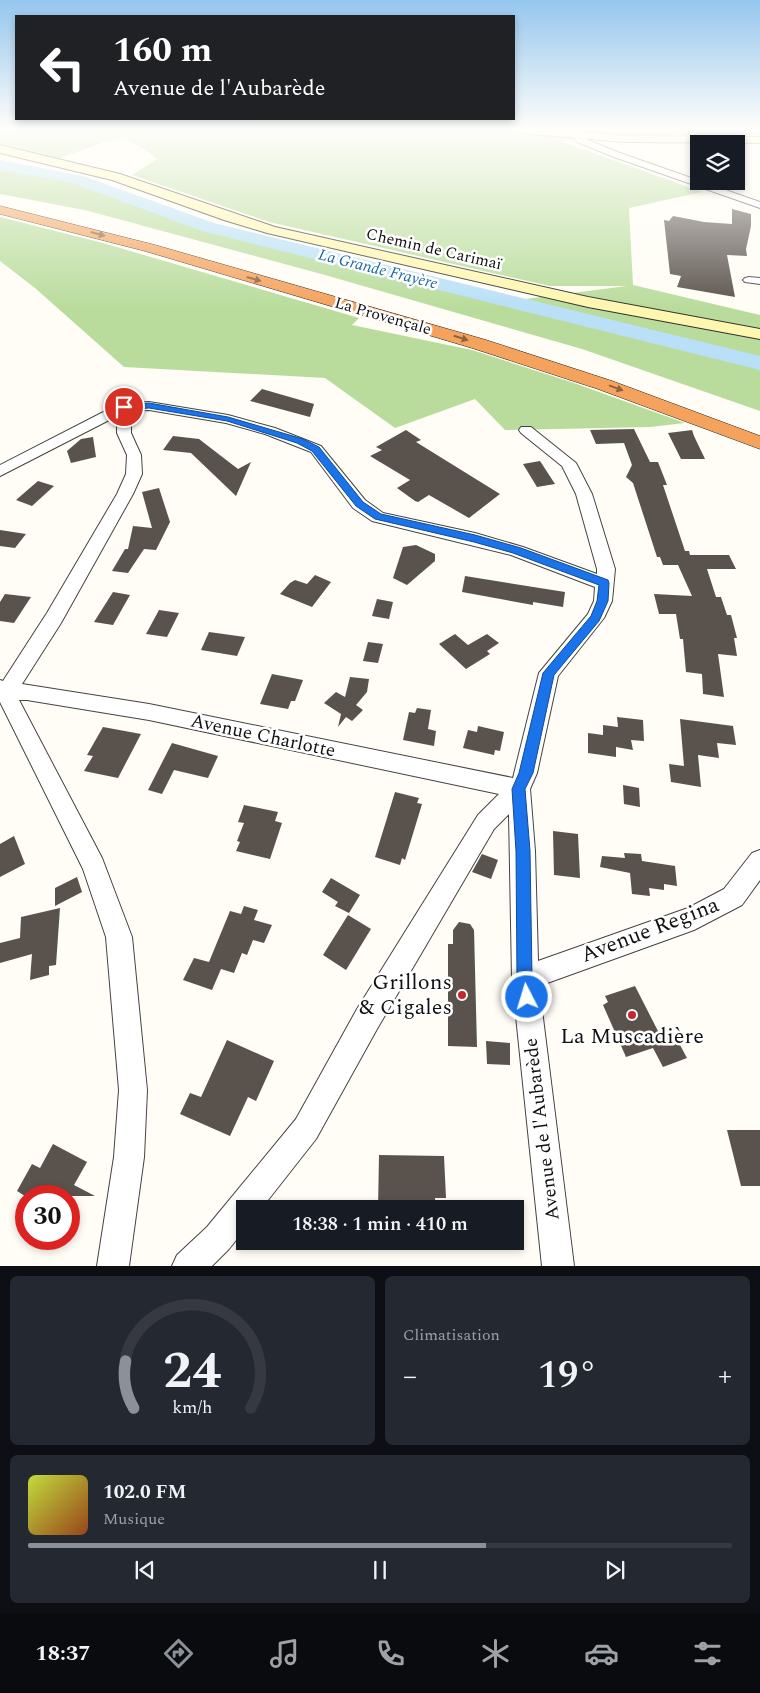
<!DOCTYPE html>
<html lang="fr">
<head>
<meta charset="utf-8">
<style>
	:root { --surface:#171b24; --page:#242831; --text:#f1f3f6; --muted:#9ea1a6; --line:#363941; --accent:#8c9099 }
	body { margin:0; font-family:Spectral,serif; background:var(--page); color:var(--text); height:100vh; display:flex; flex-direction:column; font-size:19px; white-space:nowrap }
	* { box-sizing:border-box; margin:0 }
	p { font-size:16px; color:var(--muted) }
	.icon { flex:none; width:28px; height:28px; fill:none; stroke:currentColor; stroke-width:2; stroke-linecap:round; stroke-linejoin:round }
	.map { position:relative; height:1266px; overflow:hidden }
	.sheet { display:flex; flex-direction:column; gap:10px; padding:10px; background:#0d0f14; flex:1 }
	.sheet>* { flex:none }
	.top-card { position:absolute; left:15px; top:15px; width:500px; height:105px; border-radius:0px; box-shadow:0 2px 8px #0003; background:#202124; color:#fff; overflow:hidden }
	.fabs { position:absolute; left:690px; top:135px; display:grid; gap:10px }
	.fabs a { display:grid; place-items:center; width:55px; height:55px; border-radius:0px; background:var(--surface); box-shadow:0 2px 8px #0003; font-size:25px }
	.speed { position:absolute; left:15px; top:1185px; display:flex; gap:10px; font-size:25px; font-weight:700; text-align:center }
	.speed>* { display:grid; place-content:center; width:65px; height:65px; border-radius:50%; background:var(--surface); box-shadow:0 2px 8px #0003; line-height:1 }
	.speed .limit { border:8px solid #d22; background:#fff; color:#111 }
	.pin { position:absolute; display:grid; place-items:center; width:42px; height:42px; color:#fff; margin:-21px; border:2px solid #fff; border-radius:50%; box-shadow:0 1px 5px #0007 }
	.me { position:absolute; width:55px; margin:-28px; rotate:355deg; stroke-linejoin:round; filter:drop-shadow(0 0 4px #0008) }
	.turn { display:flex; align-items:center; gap:18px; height:105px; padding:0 15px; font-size:22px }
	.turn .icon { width:65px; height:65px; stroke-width:2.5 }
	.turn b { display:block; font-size:35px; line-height:42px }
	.big { font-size:38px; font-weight:600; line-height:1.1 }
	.sheet .tile { flex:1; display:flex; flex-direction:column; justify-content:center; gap:8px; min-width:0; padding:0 18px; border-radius:8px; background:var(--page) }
	.sheet .dial { align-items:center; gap:0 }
	.dial svg { height:130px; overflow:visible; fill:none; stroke:var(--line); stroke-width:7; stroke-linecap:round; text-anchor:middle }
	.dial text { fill:var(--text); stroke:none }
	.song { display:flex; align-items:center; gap:15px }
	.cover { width:60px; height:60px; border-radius:8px; background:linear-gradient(135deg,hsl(70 70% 55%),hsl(20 70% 35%)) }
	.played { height:5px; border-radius:2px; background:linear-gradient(90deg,var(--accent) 65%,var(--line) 65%) }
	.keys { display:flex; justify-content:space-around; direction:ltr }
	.heat { display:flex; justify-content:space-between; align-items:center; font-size:28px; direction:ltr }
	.sheet .tiles { flex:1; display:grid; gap:10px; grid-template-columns:1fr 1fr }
	.tile:last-child { grid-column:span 2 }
	.trip { position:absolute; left:236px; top:1200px; width:288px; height:50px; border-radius:0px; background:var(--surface); box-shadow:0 2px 8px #0003; font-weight:600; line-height:50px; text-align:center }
	.dock { display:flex; height:80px; justify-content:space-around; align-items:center; background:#090b0e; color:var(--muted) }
	.dock .icon { width:35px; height:35px }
	.dock .current { color:var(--accent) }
	.dock b { font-size:22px; color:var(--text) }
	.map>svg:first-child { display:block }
</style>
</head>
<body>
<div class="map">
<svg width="760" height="1266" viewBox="0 0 760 1266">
	<rect width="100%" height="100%" fill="#fffdf5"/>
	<!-- forest -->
	<g fill="#b9dc9c">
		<path d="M0,130H760V135H605L560,141L702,192L629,208L633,285L760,315V411L582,349L325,275L85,210L0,194V167L81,183L221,233L502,302L627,286H550L269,222L132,175L157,159L140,146L124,139L104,142L60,158L0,143Z"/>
		<path d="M0,217L103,243L359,318L352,325L472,350L574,383L685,423L650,427L505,430L475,399L395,428L325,378L124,367L35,288L0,261Z"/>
	</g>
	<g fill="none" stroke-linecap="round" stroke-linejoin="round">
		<!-- river -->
		<path fill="#b9e0f7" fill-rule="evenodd" d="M0,160L83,176L214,223L760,356V370L202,231L73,183L0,170Z"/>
	</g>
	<!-- building -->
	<g fill="#5a524d">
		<path d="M732,209L751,214V226L746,249L747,256L727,255L735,297L677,287L681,276L670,274L664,220L669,221L673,216L704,222L732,224Z"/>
		<path d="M262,389L314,404L310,417L250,401Z"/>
		<path d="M634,429L650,462H658L667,485H663L685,551H689L690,555H729L736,569H707L716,597H721L727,615H731L737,638H734L737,656L718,654L724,697L703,694L702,674L686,672L683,639H680L676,614H659L654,594L692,596L678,565H663L660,557H657L633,483L626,477L632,465L624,443L596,444L590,430Z"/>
		<path d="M406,430L421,440L416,442L500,494L469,518L429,495L418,502L415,501L397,488L410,480L370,456L382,450L376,447Z"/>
		<path d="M692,430L694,436L705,459H681L668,433Z"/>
		<path d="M173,436L199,439L238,469L251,462L236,496L191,453L163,450Z"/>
		<path d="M93,437L96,457L71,463L67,451L81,439Z"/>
		<path d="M540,461L555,484L537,487L523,464Z"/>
		<path d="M38,481L54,486L32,506L16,500Z"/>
		<path d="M159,488L170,522L156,550L144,549L128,573L112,571L125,549H128L133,526L152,528L142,492Z"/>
		<path d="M0,530L26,534L15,548L0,546Z"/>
		<path d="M416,545L435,554V561L407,585L393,578L403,547Z"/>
		<path d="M315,575L331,582L312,607L280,594L290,583L295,580L307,584Z"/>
		<path d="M465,576L565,592L563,607L533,602V605L462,592Z"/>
		<path d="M113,592L130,595L113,625L94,622Z"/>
		<path d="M5,594L31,597L14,623L0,621V602Z"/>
		<path d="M377,599L393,602L389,619L372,616Z"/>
		<path d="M159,610L179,613L167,637L146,634Z"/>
		<path d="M209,632L245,637L237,656L201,650Z"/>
		<path d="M455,634L468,645L487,634L499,643L487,651L490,654L466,669L439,644Z"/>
		<path d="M368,642L383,644L378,663L363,661Z"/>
		<path d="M272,674L303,680L295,701H291L288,709L260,704Z"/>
		<path d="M350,677L369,679L367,692L356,705L363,710L352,721L346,717L338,727L341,714L324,703L336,692L345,697Z"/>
		<path d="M417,708L431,710L428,729L436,731L434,746L403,740L409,712L415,713Z"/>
		<path d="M617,717L643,720L644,741L631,740L633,750L616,747V757L588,753V733L603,735V725L618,727Z"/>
		<path d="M680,719L733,726L736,745L717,743L719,758L698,755L701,787L671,782L669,764L684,766Z"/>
		<path d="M478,726L504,732L500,751L495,750L494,755L463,748L468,730L477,732Z"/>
		<path d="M103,727L141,734L118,778L84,771L93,756L87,755Z"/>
		<path d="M172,743L218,756L208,778L174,770L162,794L148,790Z"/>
		<path d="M623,785L639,788L640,807L624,804Z"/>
		<path d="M395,792L419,798L417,803L422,804L405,860L402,858L400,865L375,857Z"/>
		<path d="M244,805L278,812L275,821L282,823L270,859L236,851L240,842L237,841L244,823L238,822Z"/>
		<path d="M553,831L578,834L580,878L554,875Z"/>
		<path d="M14,836L25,864L0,877V844Z"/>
		<path d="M624,853L641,854L642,861L675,866L677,886L664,884V890L649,888L650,896L632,894L630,873L600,867L602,856L625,858Z"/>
		<path d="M482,854L498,860L491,879L472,872Z"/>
		<path d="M77,877L82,892L55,906V888Z"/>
		<path d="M331,878L360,895L349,913L335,906L338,902L322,892Z"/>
		<path d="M244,906L258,910L254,920L272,925L264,943L253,940L247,955L242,953L234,973L221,969L212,990L183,980L194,958L209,962L230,911L241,914Z"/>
		<path d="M60,908L56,965L49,966V975L30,980L32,954L0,963V943L20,938L21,917Z"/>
		<path d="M348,915L371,929L346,970L323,955Z"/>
		<path d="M459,922L470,924L474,930L477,1047L448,1046V944H453V930Z"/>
		<path d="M635,986L660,1035L672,1030L687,1058L663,1067L653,1048L626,1057L603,1005L608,1002L605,996Z"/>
		<path d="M227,1040L274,1061L256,1101L248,1097L230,1136L180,1114L190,1093L201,1097Z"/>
		<path d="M486,1041L510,1043V1065L487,1064Z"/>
		<path d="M727,1130H760V1186H741Z"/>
		<path d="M53,1144L87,1162L74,1185L95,1196H25L17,1191L32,1164L40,1168Z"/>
		<path d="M379,1155L444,1156L446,1198H435L436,1209H378Z"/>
	</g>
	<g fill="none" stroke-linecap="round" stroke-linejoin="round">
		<!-- street casing -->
		<g stroke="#444" stroke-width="2">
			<g id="street">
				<path d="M574,134H580L583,138L620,153L760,202V208L614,157L577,142L573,136Z"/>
				<path d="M749,277L760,278V284L745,282L743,280L745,278Z"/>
				<path d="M149,402L228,415L275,428L321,446L365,500L383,513L475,533L523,547L597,574V569L576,494L562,466L521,433L519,430L521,427H531L576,463L592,494L615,569L612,601L604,618L558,676L537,773L530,789L535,851L538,961L688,908L724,889L752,853L760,850V880L742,905L694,930L539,986L574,1266H542L512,978L509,814L494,829L377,1029L316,1139L261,1209H245V1229L229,1249L212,1266H172L177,1255L207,1227L296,1119L357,1009L478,815L499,794L149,720L27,700H19L102,858L132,937L147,1090L144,1157L129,1266H97L114,1157L119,1090L106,937L83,869L0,702V680L3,681L47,613L117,494L126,474L127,455L117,433V416L0,476V465L119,404ZM149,410L226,423L265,434L311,452L353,508L372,521L511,555L595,587L594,601L588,614L539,673L513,778L149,704L22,684L61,623L133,494L142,474L141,455L131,433V411Z"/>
			</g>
		</g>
		<!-- secondary casing -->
		<g stroke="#333" stroke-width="2">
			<g id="secondary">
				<path d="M515,130H563L624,136L760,137V143L624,142L520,133Z"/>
				<path d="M0,145L120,174L275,227L588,297L760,329V339L588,307L267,233L224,220L112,180L0,153Z"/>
			</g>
		</g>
		<!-- highway casing -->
		<g stroke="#222" stroke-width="1">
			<path id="highway" d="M0,206L155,245L486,340L612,381L760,436V449L598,389L472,348L145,251L0,214Z"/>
		</g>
		<!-- street -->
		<use href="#street" fill="#fff" fill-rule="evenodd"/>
		<!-- secondary -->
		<use href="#secondary" fill="#fff6b0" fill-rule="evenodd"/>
		<!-- highway -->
		<use href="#highway" fill="#f5a25d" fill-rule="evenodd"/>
	</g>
	<!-- one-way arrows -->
	<defs><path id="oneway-solid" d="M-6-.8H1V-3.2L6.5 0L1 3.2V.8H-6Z" transform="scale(1.25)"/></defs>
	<g fill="#8e613b">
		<use href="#oneway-solid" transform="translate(98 234) rotate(15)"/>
		<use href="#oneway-solid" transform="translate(254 279) rotate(16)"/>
		<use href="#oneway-solid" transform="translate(461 338) rotate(17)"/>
		<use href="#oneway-solid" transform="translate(616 388) rotate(20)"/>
	</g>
	<!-- sky -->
	<linearGradient id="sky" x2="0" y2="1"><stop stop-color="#95c6ee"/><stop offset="0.42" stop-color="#fffefa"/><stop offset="1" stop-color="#fffefa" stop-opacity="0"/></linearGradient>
	<rect width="760" height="308" fill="url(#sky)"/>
	<!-- route -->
	<path fill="#1a73e8" stroke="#114b97" d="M149,403L228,417L303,439L319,447L363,502L381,514L475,535L521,548L608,580L609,583L608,601L599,621L554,675L533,773L525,789L530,851L532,978L535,997L532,1003L527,1005L521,1003L517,978L516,851L512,789L519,773L543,673L591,616L597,601L599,585L513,553L474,542L375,519L356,506L312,451L297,443L227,421L149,408L124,410L119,407L124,405Z"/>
	<!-- markers -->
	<g fill="#c4262e" stroke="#fff" stroke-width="2">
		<circle cx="462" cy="995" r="5"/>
		<circle cx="632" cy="1015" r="5"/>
	</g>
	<g text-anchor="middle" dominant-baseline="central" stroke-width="5" stroke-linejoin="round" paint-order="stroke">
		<!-- far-street labels -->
		<g font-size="16" fill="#111" stroke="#fff">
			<text transform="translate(434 249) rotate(13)">Chemin de Carimaï</text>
			<text transform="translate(383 316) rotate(16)">La Provençale</text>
		</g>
		<!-- far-water labels -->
		<g font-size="16" font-style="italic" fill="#1768a6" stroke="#fff">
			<text transform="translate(378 269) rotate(14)">La Grande Frayère</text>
		</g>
		<!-- street labels -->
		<g font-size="19" fill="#111" stroke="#fff">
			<text transform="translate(263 736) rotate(12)">Avenue Charlotte</text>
			<text transform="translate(542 1129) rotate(-97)">Avenue de l'Aubarède</text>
		</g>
		<!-- near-street labels -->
		<g font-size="22" fill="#111" stroke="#fff">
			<text transform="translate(650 930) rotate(-21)">Avenue Regina</text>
		</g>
		<!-- near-poi labels -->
		<g font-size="22" fill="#111" stroke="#fff" text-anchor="end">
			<text x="452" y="982">Grillons<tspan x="452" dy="25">&amp; Cigales</tspan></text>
			<text x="632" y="1036" text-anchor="middle">La Muscadière</text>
		</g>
	</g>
</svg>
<div class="fabs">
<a><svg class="icon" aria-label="layers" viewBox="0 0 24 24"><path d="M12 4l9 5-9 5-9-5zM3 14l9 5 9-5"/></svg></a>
</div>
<div class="speed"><div class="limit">30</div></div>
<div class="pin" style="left:124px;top:407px;background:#d93025"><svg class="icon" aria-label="arrive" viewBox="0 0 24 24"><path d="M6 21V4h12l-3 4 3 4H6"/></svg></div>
<svg class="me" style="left:527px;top:997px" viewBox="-20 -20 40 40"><circle r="17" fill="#1a73e8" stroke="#fff" stroke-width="3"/><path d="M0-11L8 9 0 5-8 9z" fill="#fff"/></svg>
<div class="trip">18:38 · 1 min · 410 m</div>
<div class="top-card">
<div class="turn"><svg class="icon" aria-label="left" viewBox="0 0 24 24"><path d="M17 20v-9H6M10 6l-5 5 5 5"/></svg><div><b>160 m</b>Avenue de l'Aubarède</div></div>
</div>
</div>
<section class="sheet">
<div class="tiles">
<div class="tile dial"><svg viewBox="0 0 100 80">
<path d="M14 69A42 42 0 1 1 86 69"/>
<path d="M14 69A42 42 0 0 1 9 40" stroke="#8c9099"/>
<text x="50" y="56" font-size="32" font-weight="700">24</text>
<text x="50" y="72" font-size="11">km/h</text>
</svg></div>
<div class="tile"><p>Climatisation</p>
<div class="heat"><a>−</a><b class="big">19°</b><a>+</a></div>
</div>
<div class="tile">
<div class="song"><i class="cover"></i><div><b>102.0 FM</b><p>Musique</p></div></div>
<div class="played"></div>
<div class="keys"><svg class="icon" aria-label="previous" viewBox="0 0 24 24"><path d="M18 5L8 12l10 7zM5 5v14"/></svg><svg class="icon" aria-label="pause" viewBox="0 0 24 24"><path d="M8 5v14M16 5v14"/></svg><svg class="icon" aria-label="next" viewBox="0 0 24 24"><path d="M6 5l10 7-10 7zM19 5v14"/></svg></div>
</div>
</div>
</section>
<nav class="dock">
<b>18:37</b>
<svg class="icon current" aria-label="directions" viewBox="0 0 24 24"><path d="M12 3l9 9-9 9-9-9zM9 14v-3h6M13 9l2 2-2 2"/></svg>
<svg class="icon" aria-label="music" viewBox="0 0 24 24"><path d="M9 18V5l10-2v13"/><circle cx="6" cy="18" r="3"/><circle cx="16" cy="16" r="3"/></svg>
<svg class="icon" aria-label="phone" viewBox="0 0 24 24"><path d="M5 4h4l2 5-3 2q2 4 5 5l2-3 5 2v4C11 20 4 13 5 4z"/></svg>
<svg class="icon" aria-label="climate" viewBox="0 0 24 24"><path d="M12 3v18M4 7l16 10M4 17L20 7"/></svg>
<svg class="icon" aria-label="car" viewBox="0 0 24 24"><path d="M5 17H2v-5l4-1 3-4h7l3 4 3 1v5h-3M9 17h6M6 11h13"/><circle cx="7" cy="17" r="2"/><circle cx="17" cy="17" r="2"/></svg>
<svg class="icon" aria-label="filters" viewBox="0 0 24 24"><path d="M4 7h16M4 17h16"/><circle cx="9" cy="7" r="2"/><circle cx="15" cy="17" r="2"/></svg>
</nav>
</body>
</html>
